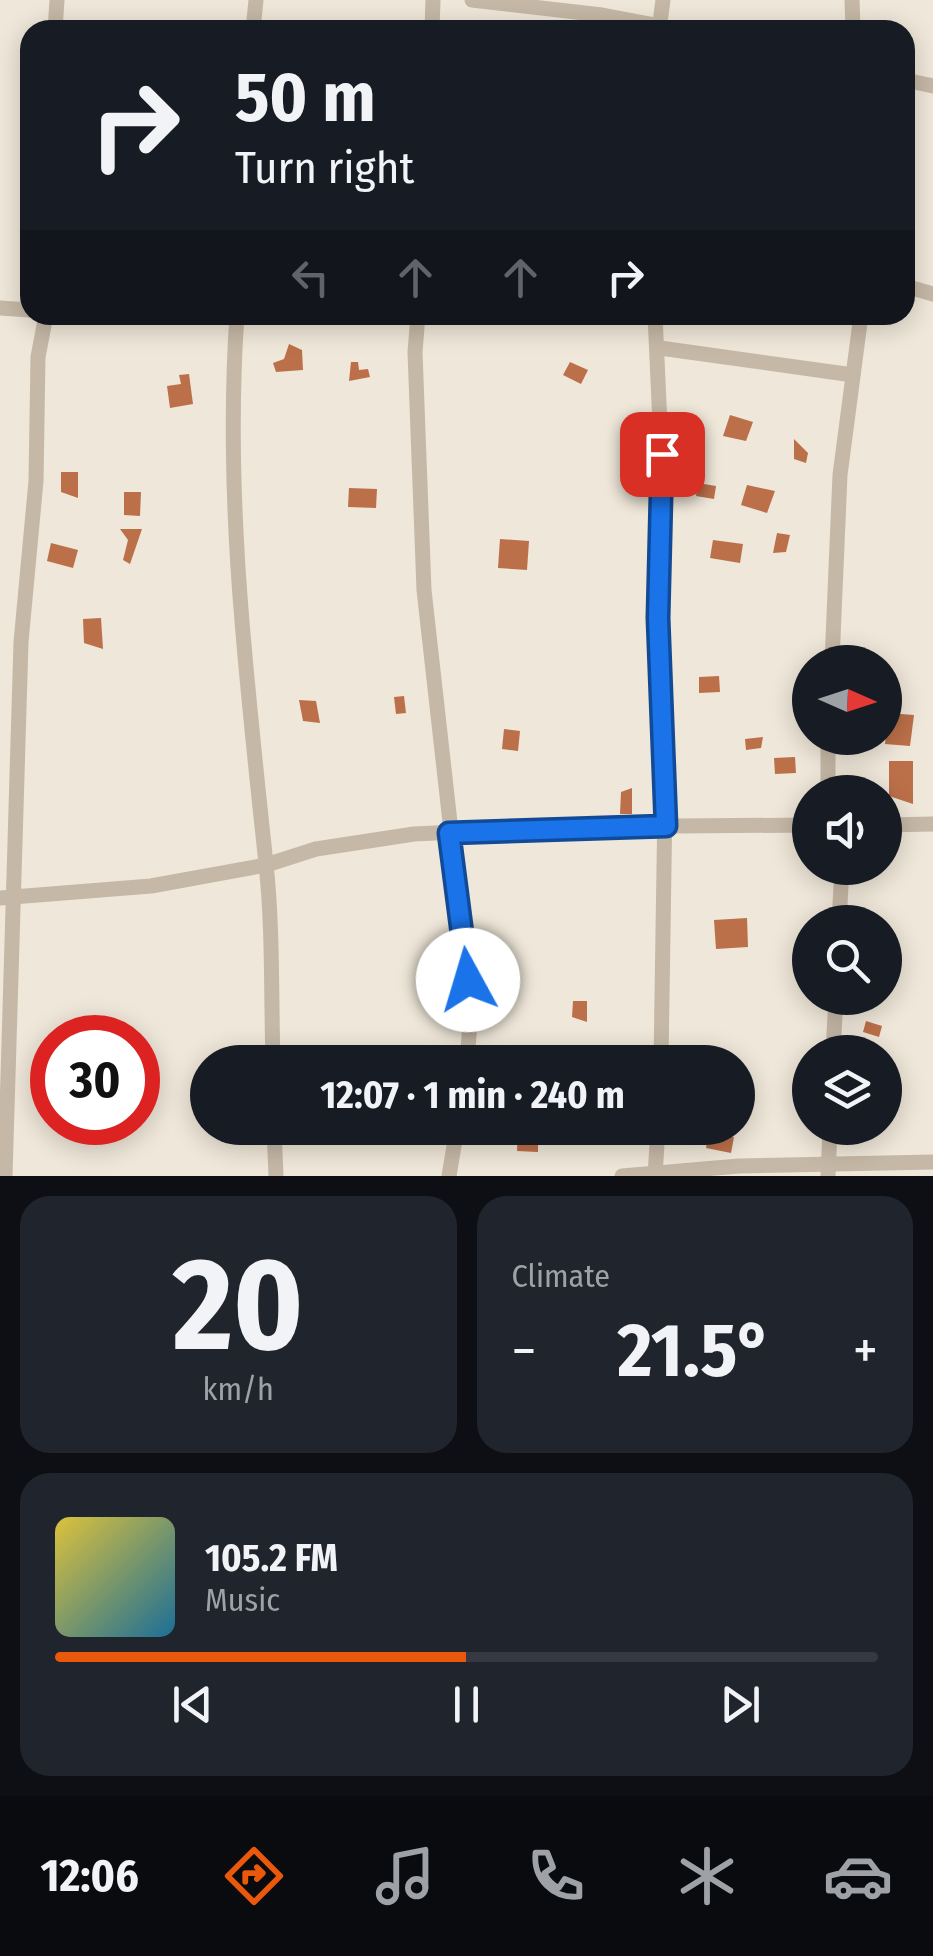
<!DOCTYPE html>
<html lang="en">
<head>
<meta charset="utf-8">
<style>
	:root { --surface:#171b24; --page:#20242c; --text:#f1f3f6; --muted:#9ea1a6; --line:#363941; --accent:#ea580c }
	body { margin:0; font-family:"Fira Sans Condensed",sans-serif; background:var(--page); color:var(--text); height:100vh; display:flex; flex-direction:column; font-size:38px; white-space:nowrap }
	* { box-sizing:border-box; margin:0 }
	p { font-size:32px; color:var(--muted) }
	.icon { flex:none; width:55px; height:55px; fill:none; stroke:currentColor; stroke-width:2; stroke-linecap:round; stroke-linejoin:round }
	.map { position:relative; height:1176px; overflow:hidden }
	.sheet { display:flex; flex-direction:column; gap:20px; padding:20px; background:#0d0f14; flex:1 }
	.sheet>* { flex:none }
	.top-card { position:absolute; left:20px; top:20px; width:895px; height:305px; border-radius:30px; box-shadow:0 5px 25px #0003; background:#171b24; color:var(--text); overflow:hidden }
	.needle { width:65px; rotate:93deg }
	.buttons { position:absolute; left:792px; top:645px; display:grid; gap:20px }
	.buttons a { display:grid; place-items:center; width:110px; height:110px; border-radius:50%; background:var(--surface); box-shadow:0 5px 25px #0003; font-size:50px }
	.speed { position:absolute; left:30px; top:1015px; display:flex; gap:20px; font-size:50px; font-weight:700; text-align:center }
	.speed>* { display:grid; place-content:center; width:130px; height:130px; border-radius:50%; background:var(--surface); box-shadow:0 5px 25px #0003; line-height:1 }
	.speed .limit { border:15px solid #d22; background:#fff; color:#111 }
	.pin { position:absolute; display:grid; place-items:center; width:85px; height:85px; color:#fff; margin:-42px; border-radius:20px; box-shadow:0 5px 15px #0006 }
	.me { position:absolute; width:110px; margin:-55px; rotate:354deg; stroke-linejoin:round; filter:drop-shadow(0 0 8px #0008) }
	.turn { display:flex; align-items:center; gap:35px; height:210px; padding:0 50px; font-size:45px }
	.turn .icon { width:130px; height:130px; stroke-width:2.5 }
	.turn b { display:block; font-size:70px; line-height:85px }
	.lanes { display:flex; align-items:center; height:95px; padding:0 50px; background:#0003; justify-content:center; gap:50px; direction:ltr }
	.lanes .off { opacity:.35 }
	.big { font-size:75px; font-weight:700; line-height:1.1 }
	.sheet .widget { flex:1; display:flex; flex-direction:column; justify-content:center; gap:15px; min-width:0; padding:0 35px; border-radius:30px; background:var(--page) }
	.sheet .dial { align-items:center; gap:0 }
	.dial b { font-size:130px; line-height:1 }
	.song { display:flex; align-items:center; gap:30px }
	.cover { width:120px; height:120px; border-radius:15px; background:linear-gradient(135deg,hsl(50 70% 55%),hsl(200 70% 35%)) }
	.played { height:10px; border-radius:5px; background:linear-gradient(90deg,var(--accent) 50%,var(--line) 50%) }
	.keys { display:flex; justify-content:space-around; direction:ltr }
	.heat { display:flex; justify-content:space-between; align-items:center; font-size:55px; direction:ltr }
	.sheet .tiles { flex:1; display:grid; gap:20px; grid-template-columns:1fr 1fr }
	.widget:last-child { grid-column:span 2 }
	.trip { position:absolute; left:190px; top:1045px; width:565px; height:100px; border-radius:50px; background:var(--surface); box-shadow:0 5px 25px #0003; font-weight:700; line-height:100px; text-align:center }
	.dock { display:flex; height:160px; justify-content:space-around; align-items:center; background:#090b0e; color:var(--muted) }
	.dock .icon { width:70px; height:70px }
	.dock .selected { color:var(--accent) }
	.dock b { font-size:45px; color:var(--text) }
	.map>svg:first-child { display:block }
</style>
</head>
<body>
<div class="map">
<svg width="933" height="1176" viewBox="0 0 933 1176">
	<rect width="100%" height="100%" fill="#efe7d9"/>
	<!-- building -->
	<g fill="#bc7049">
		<path d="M309,20L332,23L331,30H308Z"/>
		<path d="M289,344L302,350L303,370L276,372L273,363L284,359Z"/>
		<path d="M351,362H358L359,370L368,369L370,377L349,381Z"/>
		<path d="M570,362L588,370L581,384L563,375Z"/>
		<path d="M189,374L193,404L170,408L167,386L181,384L179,375Z"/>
		<path d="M730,415L753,422L746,441L723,436Z"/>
		<path d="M794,439L808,453L806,463L794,459Z"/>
		<path d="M61,472H78V498L61,492Z"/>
		<path d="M698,483L716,486L714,499L696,496Z"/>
		<path d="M747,485L775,491L767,513L741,505Z"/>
		<path d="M349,488L377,489L376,508L348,507Z"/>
		<path d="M124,492H141L140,516L124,515Z"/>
		<path d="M120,529H142L130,564L123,560L128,540Z"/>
		<path d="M777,533L790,535L786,552L773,553Z"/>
		<path d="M500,539L529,541L527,570L498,568Z"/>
		<path d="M713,540L743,544L740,563L710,558Z"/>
		<path d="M51,543L78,550L73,568L47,561Z"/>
		<path d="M101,618L103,649L84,643L83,619Z"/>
		<path d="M719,676L720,692L699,693V677Z"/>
		<path d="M404,696L406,713L396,714L394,697Z"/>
		<path d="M299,700L316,701L320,723L303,721Z"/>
		<path d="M888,713L914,715L910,746L885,744Z"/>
		<path d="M504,729L520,731L518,751L502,749Z"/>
		<path d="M763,737L761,748L746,750L745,739Z"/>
		<path d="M795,757L796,773L775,774L774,758Z"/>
		<path d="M889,761H913V804L889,796Z"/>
		<path d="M632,788V814H620L621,792Z"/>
		<path d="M747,918L748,947L716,949L714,920Z"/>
		<path d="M573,1001H587V1022L572,1017Z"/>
		<path d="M866,1021L882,1026L879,1037L863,1032Z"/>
		<path d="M518,1128H538V1152L517,1151Z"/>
		<path d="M717,1134L734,1137L731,1153L706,1148L707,1142L716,1144Z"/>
	</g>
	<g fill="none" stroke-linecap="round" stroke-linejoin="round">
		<!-- minor -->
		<g stroke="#c6b8a6" stroke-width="15">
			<path d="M472,0L602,15L682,30"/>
			<path d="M852,0L853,30"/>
			<path d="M55,30L57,0"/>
			<path d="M253,30L256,0"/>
			<path d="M432,30L433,0"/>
			<path d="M659,30L663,0"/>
			<path d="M905,80L933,86"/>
			<path d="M905,286L933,294"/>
			<path d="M0,308L30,310"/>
			<path d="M237,315C224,498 247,682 266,864C273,929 271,997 273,1062"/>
			<path d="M418,315L415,352L424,590L471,1010L467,1062"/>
			<path d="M655,315L663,490L659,619L666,737L661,1062"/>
			<path d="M660,348L853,375"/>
			<path d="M832,662L840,475L861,315"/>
			<path d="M828,792V738"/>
			<path d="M885,825L933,824"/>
			<path d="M0,898L151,886L266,865L316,849L414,834L560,827L810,825"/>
			<path d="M839,922L842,868"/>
			<path d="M833,1052L836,998"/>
			<path d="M274,1128L276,1176"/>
			<path d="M5,1176L21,642L36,481L38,357L46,315"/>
			<path d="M449,1176L457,1128"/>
			<path d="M622,1176L739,1166L933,1162"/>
			<path d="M655,1176L658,1128"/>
			<path d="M828,1176L830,1128"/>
		</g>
	</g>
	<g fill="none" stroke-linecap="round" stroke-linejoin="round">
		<!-- route casing -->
		<g stroke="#114b97" stroke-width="25">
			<path id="route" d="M468,980L449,833L666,826L658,618L662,454"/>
		</g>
		<!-- route -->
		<use href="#route" stroke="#1a73e8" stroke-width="18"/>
	</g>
</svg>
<div class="buttons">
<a><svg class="needle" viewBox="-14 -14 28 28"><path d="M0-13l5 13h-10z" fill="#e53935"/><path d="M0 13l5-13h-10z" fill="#9ea1a6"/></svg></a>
<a><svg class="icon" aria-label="sound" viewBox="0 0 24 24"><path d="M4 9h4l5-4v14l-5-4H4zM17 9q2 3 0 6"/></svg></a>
<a><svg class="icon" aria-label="search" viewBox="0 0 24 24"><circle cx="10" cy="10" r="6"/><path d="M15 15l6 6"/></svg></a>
<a><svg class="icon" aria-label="layers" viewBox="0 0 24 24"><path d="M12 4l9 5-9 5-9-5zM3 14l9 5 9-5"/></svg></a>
</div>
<div class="speed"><div class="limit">30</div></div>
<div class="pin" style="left:662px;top:454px;background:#d93025"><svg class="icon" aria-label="arrive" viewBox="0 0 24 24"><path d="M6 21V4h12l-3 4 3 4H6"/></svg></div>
<svg class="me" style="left:468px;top:980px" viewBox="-20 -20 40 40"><circle r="19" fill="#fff"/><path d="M0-13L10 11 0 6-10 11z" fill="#1a73e8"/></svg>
<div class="trip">12:07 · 1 min · 240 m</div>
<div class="top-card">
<div class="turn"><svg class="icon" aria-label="right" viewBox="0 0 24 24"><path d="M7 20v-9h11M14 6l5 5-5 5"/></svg><div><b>50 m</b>Turn right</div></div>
<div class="lanes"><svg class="icon off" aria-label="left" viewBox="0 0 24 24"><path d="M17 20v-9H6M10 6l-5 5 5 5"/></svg><svg class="icon off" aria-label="ahead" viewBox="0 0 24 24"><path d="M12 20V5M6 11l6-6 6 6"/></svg><svg class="icon off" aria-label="ahead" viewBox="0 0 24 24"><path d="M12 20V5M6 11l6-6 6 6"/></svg><svg class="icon" aria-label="right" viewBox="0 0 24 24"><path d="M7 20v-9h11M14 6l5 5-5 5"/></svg></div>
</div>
</div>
<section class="sheet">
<div class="tiles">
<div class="widget dial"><b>20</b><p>km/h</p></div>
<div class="widget"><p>Climate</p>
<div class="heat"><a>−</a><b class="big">21.5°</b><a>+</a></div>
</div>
<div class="widget">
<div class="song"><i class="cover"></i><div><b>105.2 FM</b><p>Music</p></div></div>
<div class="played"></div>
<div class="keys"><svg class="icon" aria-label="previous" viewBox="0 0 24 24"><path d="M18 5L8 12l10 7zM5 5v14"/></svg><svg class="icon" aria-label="pause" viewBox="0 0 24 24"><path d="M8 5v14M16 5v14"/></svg><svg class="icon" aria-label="next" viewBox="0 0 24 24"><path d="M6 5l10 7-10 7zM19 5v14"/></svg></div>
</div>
</div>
</section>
<nav class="dock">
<b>12:06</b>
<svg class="icon selected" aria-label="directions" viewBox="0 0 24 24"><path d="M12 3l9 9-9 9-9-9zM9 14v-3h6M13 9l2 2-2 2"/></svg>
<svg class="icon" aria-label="music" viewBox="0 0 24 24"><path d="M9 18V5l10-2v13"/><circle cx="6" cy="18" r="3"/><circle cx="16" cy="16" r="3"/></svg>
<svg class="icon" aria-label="phone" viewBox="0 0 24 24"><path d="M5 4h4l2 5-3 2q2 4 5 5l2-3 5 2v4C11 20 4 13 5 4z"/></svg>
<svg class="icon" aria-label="climate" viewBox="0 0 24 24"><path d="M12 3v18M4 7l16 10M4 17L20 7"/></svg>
<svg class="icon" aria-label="car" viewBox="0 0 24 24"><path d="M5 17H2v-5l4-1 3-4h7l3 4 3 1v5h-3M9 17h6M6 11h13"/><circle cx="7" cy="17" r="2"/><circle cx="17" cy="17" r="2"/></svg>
</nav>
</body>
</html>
